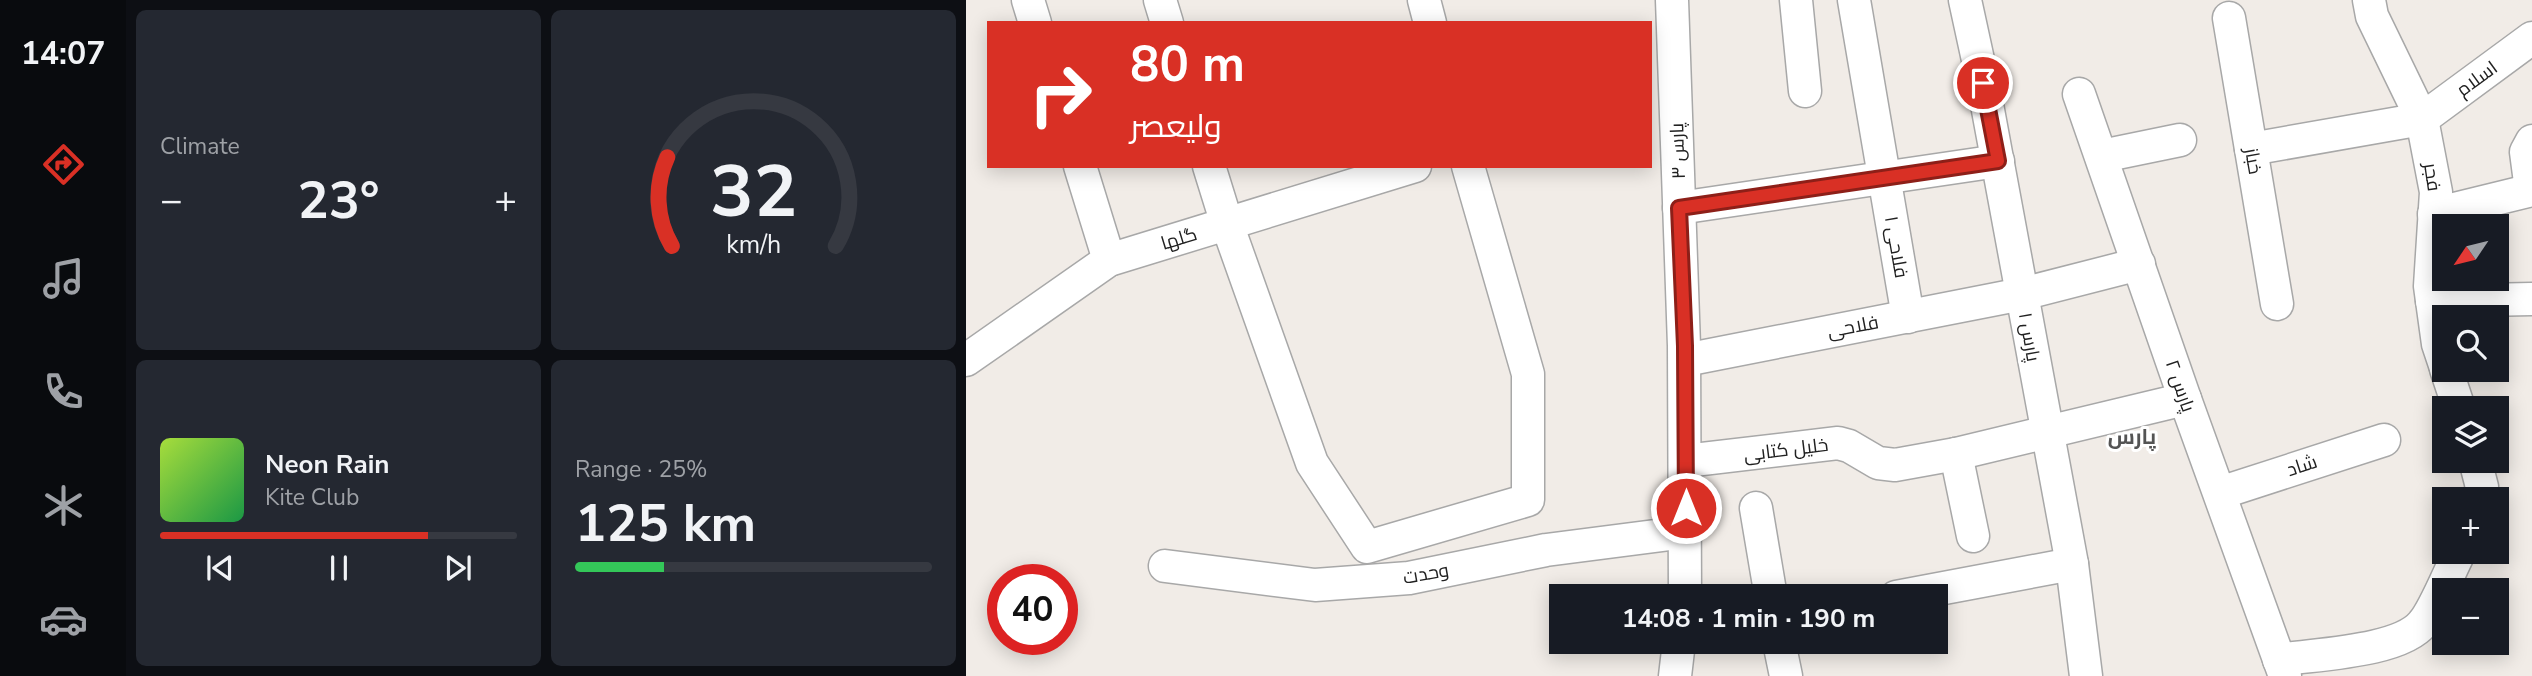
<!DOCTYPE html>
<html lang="en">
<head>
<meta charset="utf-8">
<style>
	:root { --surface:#171b24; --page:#242831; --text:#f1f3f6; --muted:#9ea1a6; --line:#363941; --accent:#d93025 }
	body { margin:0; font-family:"Nunito Sans",Cairo,sans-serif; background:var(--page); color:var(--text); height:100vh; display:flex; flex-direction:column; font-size:26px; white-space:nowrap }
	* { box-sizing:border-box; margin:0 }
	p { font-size:23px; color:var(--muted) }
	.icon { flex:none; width:38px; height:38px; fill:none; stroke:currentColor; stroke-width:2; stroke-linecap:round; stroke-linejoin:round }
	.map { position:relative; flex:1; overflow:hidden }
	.drawer { display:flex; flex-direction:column; gap:10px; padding:10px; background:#0d0f14; width:840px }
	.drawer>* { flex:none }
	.top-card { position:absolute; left:21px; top:21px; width:665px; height:147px; border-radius:0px; box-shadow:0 4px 18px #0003; background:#d93025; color:#fff; overflow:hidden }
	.needle { width:46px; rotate:235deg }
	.controls { position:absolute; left:1466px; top:214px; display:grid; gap:14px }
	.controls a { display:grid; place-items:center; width:77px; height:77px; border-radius:0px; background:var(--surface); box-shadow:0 4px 18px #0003; font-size:35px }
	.speed { position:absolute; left:21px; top:564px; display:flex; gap:14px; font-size:35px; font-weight:700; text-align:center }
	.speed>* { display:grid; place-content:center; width:91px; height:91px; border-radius:50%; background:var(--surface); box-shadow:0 4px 18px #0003; line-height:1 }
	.speed .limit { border:10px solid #d22; background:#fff; color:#111 }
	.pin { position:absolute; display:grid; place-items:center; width:60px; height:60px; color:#fff; margin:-30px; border:4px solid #fff; border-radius:50%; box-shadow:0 2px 7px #0007 }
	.me { position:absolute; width:77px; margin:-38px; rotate:0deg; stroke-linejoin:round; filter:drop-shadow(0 0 5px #0008) }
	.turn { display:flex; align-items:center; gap:24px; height:147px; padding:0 28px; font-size:32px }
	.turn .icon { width:91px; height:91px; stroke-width:2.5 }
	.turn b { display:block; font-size:49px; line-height:60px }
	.big { font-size:52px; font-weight:700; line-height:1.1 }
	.drawer .card { flex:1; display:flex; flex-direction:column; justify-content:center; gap:10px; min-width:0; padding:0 24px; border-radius:10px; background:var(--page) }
	.drawer .dial { align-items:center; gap:0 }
	.dial svg { height:182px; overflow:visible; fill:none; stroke:var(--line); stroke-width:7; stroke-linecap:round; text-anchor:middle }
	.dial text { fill:var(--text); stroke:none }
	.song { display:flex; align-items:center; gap:21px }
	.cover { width:84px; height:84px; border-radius:10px; background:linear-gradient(135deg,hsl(80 70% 55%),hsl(140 70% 35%)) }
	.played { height:7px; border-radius:4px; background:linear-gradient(90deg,var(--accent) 75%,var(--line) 75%) }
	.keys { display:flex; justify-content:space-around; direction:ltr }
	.heat { display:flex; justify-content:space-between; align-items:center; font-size:38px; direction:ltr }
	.charge { height:10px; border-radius:5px; background:linear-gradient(90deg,#34c759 25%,var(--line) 0) }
	.drawer .tiles { flex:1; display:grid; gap:10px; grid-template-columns:repeat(2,1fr) }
	.trip { position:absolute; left:583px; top:584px; width:399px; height:70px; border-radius:0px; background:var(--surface); box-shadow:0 4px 18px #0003; font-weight:700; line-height:70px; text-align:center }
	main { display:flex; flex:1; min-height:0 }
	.dock { display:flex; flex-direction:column; width:126px; justify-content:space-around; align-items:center; background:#090b0e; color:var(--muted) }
	.dock .icon { width:49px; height:49px }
	.dock .current { color:var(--accent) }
	.dock b { font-size:32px; color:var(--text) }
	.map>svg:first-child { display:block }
</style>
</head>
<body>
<main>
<nav class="dock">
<b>14:07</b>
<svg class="icon current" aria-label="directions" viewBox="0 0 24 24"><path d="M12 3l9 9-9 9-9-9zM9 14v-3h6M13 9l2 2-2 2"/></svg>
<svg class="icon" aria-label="music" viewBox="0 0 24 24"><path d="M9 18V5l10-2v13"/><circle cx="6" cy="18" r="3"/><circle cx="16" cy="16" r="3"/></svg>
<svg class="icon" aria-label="phone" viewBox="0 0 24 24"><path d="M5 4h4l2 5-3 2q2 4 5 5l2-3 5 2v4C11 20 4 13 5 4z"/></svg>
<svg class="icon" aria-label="climate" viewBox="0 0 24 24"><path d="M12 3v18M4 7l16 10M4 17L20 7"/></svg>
<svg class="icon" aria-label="car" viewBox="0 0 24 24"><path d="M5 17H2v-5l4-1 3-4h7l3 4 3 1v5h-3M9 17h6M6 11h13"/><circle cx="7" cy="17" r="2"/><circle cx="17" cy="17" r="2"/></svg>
</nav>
<section class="drawer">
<div class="tiles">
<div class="card"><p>Climate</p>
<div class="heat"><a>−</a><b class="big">23°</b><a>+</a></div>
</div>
<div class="card dial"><svg viewBox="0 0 100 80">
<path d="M14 69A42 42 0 1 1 86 69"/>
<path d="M14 69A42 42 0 0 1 12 30" stroke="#d93025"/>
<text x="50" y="56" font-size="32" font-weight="700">32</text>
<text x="50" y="72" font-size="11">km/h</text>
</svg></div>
<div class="card">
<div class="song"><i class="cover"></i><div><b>Neon Rain</b><p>Kite Club</p></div></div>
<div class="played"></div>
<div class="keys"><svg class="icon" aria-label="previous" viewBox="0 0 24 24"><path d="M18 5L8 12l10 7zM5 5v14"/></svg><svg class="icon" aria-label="pause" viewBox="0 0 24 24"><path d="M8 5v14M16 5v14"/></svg><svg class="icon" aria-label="next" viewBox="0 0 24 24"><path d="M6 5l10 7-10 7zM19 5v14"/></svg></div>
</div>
<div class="card"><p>Range · 25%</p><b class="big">125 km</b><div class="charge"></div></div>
</div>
</section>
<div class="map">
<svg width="1566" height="676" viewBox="0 0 1566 676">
	<rect width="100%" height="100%" fill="#f1ece7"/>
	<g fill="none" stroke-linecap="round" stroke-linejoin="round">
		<!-- minor casing -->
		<g stroke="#a8a8a8" stroke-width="35">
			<g id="minor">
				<path d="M62,0L69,23"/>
				<path d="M194,0L201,23"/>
				<path d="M458,0L464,23"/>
				<path d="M706,0L718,346L719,597"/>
				<path d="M830,0L839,91"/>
				<path d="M888,0L942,317"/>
				<path d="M999,0L1017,83L1106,564L1120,676"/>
				<path d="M1403,0L1406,16L1456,119L1470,192L1464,286L1472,344L1479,365"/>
				<path d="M1263,18L1311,304"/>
				<path d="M1113,94L1219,399L1319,676"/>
				<path d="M1285,149L1456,119L1566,38"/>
				<path d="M1136,156L1214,140"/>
				<path d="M114,166L143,260"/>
				<path d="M243,166L261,224L346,463L401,547L562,500V374L502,166"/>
				<path d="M1565,190L1560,152L1566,141"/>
				<path d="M713,208L1032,161"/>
				<path d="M1468,214L1566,190"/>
				<path d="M1466,301L1566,299"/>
				<path d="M0,360L143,260L449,166"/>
				<path d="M719,360L1056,294L1173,264"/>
				<path d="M1480,369L1493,408"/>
				<path d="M990,454L1007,536"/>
				<path d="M1509,460L1516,487L1512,499"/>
				<path d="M719,461L872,443L883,446L912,463L929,465L990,454L1219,399"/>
				<path d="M1254,493L1418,440"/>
				<path d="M790,508L805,597"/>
				<path d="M199,566L349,585L443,578L580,550L720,532"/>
				<path d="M930,597L1106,564"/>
				<path d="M813,642L820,676"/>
				<path d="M1313,660C1350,654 1434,652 1457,623C1469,609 1484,570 1494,551"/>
				<path d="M709,676L713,642"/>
			</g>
		</g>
		<!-- minor -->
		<use href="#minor" stroke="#fff" stroke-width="32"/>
	</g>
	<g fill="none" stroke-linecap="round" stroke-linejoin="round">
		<!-- route casing -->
		<g stroke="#8d1f18" stroke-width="18">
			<path id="route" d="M720,508L719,346L713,208L1032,161L1017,83"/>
		</g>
		<!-- route -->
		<use href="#route" stroke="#d93025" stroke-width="12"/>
	</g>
	<g text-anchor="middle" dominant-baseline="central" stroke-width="6" stroke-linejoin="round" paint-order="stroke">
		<!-- street labels -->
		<g font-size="19" fill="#212121" stroke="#fff">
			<text transform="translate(1511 79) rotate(-36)">اسلام</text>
			<text transform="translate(712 151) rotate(-92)">پارس ۳</text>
			<text transform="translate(1287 161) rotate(80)">خباز</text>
			<text transform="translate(1466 177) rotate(82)">فجر</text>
			<text transform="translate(213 239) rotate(-17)">گلها</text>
			<text transform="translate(930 247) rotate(80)">فلاحی ۱</text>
			<text transform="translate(887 327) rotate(-11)">فلاحی</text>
			<text transform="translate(1063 337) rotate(80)">پارس ۱</text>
			<text transform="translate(1214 386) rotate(71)">پارس ۲</text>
			<text transform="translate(820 450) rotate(-7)">خلیل کتابی</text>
			<text transform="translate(1336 466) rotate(-18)">شاد</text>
			<text transform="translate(460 574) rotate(-10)">وحدت</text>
		</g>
		<!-- neighbourhood labels -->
		<g font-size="21" font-weight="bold" fill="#545454" stroke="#fff">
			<text x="1166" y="437">پارس</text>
		</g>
	</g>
</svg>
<div class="controls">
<a><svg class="needle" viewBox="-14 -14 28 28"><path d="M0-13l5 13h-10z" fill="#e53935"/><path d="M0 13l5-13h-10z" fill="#9ea1a6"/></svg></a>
<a><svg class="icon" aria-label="search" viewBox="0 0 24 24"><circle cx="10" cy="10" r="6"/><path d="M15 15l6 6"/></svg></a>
<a><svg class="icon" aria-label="layers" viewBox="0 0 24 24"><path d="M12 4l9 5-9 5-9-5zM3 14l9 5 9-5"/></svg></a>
<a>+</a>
<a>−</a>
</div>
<div class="speed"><div class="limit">40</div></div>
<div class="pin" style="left:1017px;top:83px;background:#d93025"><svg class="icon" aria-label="arrive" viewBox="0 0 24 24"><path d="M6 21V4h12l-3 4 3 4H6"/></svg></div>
<svg class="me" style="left:720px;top:508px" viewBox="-20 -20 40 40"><circle r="17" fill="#d93025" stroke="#fff" stroke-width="3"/><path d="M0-11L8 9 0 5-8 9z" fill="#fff"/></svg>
<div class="trip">14:08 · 1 min · 190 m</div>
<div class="top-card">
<div class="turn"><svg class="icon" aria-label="right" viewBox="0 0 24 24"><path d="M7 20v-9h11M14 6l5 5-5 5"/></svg><div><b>80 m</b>ولیعصر</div></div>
</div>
</div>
</main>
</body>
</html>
